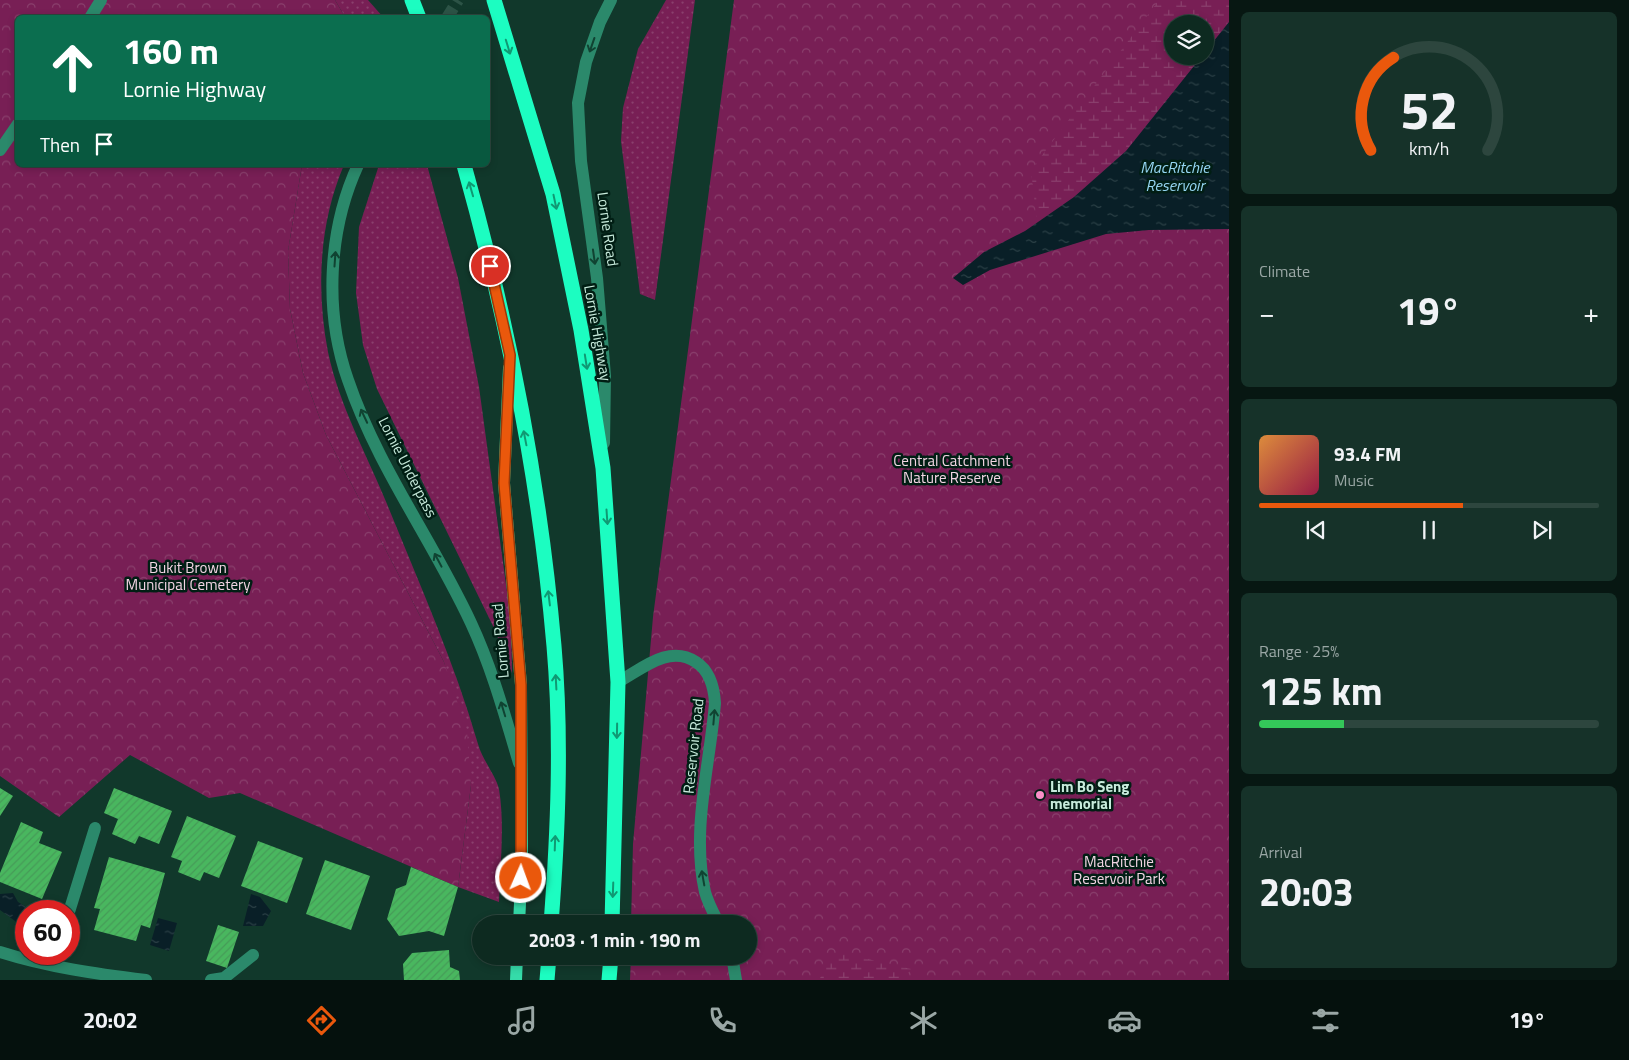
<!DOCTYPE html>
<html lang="en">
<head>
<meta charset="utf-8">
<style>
	:root { --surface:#0d2a20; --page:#163229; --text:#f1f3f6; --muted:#9aa7a5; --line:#2d463e; --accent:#ea580c }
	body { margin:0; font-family:"Titillium Web",sans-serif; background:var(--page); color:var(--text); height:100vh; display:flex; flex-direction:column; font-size:19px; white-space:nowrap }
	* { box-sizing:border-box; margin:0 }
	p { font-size:16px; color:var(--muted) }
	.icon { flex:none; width:28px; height:28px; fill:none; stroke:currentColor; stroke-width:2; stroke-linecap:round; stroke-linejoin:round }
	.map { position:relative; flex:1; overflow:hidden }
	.side { display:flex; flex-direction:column; gap:12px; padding:12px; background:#071712; width:400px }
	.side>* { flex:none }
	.hud { position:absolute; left:15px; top:15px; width:475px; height:152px; border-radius:8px; box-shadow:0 2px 8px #0003,0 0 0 1px var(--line); background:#0b6e4f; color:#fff; overflow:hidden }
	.controls { position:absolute; left:1164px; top:15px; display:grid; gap:10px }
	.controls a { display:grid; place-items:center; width:50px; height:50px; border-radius:50%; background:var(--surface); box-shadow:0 2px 8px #0003,0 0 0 1px var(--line); font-size:25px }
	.speed { position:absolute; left:15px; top:900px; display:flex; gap:10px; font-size:25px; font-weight:700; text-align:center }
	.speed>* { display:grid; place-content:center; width:65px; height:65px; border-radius:50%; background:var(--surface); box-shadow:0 2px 8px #0003,0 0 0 1px var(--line); line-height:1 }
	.speed .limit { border:8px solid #d22; background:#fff; color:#111 }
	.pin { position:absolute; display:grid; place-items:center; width:42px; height:42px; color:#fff; margin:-21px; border:2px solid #fff; border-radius:50%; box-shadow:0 1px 5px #0007 }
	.me { position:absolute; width:55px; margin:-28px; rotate:2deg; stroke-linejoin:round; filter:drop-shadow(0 0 4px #0008) }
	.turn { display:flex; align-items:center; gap:18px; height:105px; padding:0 25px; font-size:22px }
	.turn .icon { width:65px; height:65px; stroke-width:2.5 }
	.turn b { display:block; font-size:35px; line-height:42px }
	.then { display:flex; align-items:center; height:48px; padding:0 25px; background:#0003; gap:10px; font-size:19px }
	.big { font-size:38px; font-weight:700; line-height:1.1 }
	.side .tile { flex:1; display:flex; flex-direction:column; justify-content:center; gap:8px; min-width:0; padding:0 18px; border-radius:8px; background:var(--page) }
	.side .dial { align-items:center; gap:0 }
	.dial svg { height:130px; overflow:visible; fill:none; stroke:var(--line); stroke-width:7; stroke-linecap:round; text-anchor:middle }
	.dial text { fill:var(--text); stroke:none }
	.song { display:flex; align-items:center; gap:15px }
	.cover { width:60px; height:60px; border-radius:8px; background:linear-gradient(135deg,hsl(30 70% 55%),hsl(340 70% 35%)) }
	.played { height:5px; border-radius:2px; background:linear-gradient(90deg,var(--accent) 60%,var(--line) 60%) }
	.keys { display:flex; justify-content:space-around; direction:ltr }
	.heat { display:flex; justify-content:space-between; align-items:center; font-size:28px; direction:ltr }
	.charge { height:8px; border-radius:4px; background:linear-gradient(90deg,#34c759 25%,var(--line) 0) }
	.trip { position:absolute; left:472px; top:915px; width:285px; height:50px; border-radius:25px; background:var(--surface); box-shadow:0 2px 8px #0003,0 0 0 1px var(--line); font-weight:700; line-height:50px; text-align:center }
	.menu { display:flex; height:80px; justify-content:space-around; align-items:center; background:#05110d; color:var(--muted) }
	.menu .icon { width:35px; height:35px }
	.menu .selected { color:var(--accent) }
	.menu b { font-size:22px; color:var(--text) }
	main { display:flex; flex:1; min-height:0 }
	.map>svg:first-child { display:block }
</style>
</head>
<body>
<main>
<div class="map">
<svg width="1229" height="980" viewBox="0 0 1229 980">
	<defs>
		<pattern id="grass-dots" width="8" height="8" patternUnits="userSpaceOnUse" patternTransform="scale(1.25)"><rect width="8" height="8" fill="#781f55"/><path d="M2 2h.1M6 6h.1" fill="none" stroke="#8a406d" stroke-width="1.8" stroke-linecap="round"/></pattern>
		<pattern id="forest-crowns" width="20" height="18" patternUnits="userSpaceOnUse" patternTransform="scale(1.25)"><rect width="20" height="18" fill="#781f55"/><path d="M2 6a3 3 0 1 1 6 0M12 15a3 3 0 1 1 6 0" fill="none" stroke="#8a406d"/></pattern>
		<pattern id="wetland-marsh" width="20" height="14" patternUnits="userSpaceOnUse" patternTransform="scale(1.25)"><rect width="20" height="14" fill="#781f55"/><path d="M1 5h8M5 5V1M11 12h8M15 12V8" fill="none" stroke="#8a406d"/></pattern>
		<pattern id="water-ripples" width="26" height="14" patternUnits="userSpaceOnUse" patternTransform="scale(1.25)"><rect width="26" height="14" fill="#091f27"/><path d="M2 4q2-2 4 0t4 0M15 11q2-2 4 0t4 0" fill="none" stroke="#2b4046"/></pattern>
		<pattern id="building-hatch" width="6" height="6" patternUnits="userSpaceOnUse" patternTransform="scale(1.25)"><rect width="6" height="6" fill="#49b75f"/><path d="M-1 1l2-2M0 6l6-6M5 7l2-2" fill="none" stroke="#469b58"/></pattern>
	</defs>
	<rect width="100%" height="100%" fill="#11382b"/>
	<!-- grass -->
	<g fill="url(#grass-dots)">
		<path d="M335,0H368L383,17H345Z"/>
		<path d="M666,0H695L655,300L640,294L621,141L623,108L638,49Z"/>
		<path d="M302,165H344C319,223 316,290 328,352C339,405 367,455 387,504C419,583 454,661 478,744C482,759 496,776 499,789C505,826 500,865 499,902L458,887L471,785L444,662L326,435L303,373L290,309L288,251Z"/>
		<path d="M379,165H427L458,278L479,387L511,621L512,673L493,626L377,389L363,345L356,293L359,227Z"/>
	</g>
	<!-- forest -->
	<g fill="url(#forest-crowns)" fill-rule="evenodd">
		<path d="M0,0H335L345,17L18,18V165H302L288,251L290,309L303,373L326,435L444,662L467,731L471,785L458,887L240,793L209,798L130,755L59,817L0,776Z"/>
		<path d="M734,0H1229V980H630L631,956H749V924H631L633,844L653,617ZM1172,24H1205V56H1172Z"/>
	</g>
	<!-- wetland -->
	<g fill="url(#wetland-marsh)">
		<path d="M1159,0H1229V22L1205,52V24H1172V56H1202L1126,151L1074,197L1037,223L1031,170Z"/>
		<path d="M845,954L911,969L903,980H819L831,959Z"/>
	</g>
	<!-- water -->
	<g fill="url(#water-ripples)">
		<path d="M1229,22V229L1149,230L1106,234L990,270L963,285L953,278L984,252L1025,231L1074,197L1126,151L1202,56H1205V52Z"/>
		<path d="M13,893L18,902L30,909L26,911V929L0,910V894Z"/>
		<path d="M251,894L260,897L271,911L263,926H243Z"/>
		<path d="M158,918L177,923L169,951L150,945Z"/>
	</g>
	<!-- building -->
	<g fill="url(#building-hatch)">
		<path d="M0,788L13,796L0,816Z"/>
		<path d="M114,788L172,811L159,844L139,836L135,844L112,834L118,819L104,813Z"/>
		<path d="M187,816L236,836L219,878L204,872L200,881L178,872L182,861L171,857Z"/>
		<path d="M21,822L43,832L39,843L62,852L42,899L0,882V873Z"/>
		<path d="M258,841L303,858L287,903L241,886Z"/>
		<path d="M109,857L165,873L150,928L141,925L136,941L94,930L100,909L94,908Z"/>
		<path d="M325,860L370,876L351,930L306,914Z"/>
		<path d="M411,867L458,887L444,936L429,931L399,936L387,919L396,889L406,885Z"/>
		<path d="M218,925L239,932L227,968L206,961Z"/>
		<path d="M449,950L450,967L459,971L460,980H404L403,964L412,953Z"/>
	</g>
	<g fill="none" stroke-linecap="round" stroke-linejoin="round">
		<!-- minor-tunnel -->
		<path stroke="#2c5346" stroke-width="12" stroke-dasharray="12 6" stroke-linecap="butt" d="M447,18L458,0"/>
		<!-- minor -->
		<g stroke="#2b896b" stroke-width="12">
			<path d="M90,18L101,0"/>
			<path d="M0,150L18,124"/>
			<path d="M358,165C328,230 324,312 348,380C377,466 433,541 471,623C492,668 505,716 519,763"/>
			<path d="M604,443L605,376L597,278L581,161L578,103L586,62L600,22L611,0"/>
			<path d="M618,682C642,669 669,644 696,662C710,671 714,687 715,703C710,765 691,830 705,892C708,903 714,914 719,924"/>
			<path d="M69,912L95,828"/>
			<path d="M0,952C47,967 97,974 146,980"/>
			<path d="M732,956L736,980"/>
			<path d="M211,980L224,978L253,955"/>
		</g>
		<!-- major -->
		<g stroke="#35dba9" stroke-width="12">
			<path d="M509,368L504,483L521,685L522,862L519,924"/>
			<path d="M516,980L517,956"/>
		</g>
		<!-- highway -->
		<g stroke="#1cfdc1" stroke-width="15">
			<path d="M412,0L419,18"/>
			<path d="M494,0L553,194L581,330L603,468L618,682L612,924"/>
			<path d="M464,165C508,322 540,484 554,646C562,738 558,832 551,924"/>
			<path d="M547,980L549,956"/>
			<path d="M609,980L611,956"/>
		</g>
	</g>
	<!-- one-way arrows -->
	<defs><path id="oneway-shaft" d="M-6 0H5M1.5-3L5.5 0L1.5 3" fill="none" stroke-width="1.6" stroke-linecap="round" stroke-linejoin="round" transform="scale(1.25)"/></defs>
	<g stroke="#104332">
		<use href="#oneway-shaft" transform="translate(592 45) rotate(109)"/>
		<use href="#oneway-shaft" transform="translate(594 257) rotate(82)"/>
		<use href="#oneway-shaft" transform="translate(335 259) rotate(-86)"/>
		<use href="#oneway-shaft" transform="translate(364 416) rotate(-115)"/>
		<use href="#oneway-shaft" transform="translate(438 560) rotate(-118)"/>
		<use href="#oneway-shaft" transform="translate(503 709) rotate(-107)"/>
		<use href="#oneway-shaft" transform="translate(714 717) rotate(-85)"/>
		<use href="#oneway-shaft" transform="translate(703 878) rotate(-100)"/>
	</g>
	<g stroke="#109973">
		<use href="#oneway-shaft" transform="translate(508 47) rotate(73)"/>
		<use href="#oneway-shaft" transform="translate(471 189) rotate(-106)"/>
		<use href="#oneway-shaft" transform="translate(555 202) rotate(78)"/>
		<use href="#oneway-shaft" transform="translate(586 362) rotate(81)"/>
		<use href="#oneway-shaft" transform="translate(525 438) rotate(-101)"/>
		<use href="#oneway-shaft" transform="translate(607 517) rotate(86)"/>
		<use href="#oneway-shaft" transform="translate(549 598) rotate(-97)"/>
		<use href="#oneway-shaft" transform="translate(556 682) rotate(-93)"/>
		<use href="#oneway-shaft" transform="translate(617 731) rotate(91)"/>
		<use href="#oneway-shaft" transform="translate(555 843) rotate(-88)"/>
		<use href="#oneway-shaft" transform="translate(613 890) rotate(92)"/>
	</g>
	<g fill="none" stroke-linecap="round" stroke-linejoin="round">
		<!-- route casing -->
		<g stroke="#983908" stroke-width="12">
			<path id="route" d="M490,266L510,355L504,483L521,685V878"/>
		</g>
		<!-- route -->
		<use href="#route" stroke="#ea580c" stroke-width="9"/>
	</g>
	<!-- markers -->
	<circle fill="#f98fc8" stroke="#011e14" stroke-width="2" cx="1040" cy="795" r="5"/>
	<g text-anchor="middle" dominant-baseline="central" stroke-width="5" stroke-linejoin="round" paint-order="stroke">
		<!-- street labels -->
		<g font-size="15" fill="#c8ebdc" stroke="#011e14">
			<text transform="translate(608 229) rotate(82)">Lornie Road</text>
			<text transform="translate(598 333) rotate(80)">Lornie Highway</text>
			<text transform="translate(408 467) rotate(63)">Lornie Underpass</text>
			<text transform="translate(500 641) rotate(-95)">Lornie Road</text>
			<text transform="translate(693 746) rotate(-84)">Reservoir Road</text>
		</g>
		<!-- park labels -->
		<g font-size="15" fill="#f3d5e4" stroke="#011e14">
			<text x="952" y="460">Central Catchment<tspan x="952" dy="17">Nature Reserve</tspan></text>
			<text x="188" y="567">Bukit Brown<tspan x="188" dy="17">Municipal Cemetery</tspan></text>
			<text x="1119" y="861">MacRitchie<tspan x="1119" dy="17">Reservoir Park</tspan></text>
		</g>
		<!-- poi labels -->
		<g font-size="15" font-weight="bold" fill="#c8ebdc" stroke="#011e14" text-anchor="start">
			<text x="1050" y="786">Lim Bo Seng<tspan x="1050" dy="17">memorial</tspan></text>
		</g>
		<!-- water labels -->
		<g font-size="16" font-style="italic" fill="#96d6f3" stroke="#011e14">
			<text x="1175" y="167">MacRitchie<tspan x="1175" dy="18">Reservoir</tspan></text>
		</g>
	</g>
</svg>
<div class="controls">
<a><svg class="icon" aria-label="layers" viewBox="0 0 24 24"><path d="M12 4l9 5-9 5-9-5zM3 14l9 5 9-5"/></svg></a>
</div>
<div class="speed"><div class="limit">60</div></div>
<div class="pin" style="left:490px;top:266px;background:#d93025"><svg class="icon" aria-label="arrive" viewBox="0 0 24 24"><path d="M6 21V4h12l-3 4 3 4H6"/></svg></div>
<svg class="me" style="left:521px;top:878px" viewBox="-20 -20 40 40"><circle r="17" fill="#ea580c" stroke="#fff" stroke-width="3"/><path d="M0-11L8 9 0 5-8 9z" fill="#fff"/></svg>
<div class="trip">20:03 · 1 min · 190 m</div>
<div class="hud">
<div class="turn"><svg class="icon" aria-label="ahead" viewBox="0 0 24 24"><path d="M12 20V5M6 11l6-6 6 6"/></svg><div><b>160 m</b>Lornie Highway</div></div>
<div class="then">Then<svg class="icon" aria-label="arrive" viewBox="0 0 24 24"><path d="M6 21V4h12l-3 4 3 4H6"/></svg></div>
</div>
</div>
<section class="side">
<div class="tile dial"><svg viewBox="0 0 100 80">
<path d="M14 69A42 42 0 1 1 86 69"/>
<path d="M14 69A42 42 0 0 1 28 12" stroke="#ea580c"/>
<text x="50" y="56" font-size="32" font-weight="700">52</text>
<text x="50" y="72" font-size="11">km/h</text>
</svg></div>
<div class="tile"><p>Climate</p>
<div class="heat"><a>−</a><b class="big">19°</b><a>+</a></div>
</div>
<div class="tile">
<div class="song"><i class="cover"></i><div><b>93.4 FM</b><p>Music</p></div></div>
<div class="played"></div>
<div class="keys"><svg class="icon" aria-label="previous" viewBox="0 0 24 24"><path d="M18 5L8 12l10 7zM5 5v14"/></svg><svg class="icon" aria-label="pause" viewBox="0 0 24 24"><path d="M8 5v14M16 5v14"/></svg><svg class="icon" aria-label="next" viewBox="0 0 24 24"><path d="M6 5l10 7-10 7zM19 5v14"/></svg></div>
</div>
<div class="tile"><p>Range · 25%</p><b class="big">125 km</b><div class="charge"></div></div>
<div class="tile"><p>Arrival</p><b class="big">20:03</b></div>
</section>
</main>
<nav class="menu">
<b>20:02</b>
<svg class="icon selected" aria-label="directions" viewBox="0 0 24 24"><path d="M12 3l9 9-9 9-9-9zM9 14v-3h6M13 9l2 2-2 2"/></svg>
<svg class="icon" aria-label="music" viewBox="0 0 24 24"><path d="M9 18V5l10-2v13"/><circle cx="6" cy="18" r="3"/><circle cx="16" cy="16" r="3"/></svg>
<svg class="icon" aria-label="phone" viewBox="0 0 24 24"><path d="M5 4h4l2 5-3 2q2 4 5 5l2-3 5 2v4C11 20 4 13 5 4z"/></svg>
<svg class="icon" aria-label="climate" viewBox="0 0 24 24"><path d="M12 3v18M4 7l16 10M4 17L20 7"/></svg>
<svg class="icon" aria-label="car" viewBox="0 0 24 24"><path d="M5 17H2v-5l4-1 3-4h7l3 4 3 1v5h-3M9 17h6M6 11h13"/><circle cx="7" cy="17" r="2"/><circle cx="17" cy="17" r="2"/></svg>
<svg class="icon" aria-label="filters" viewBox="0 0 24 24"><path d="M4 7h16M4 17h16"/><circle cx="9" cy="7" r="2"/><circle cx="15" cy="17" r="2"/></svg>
<b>19°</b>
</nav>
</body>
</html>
